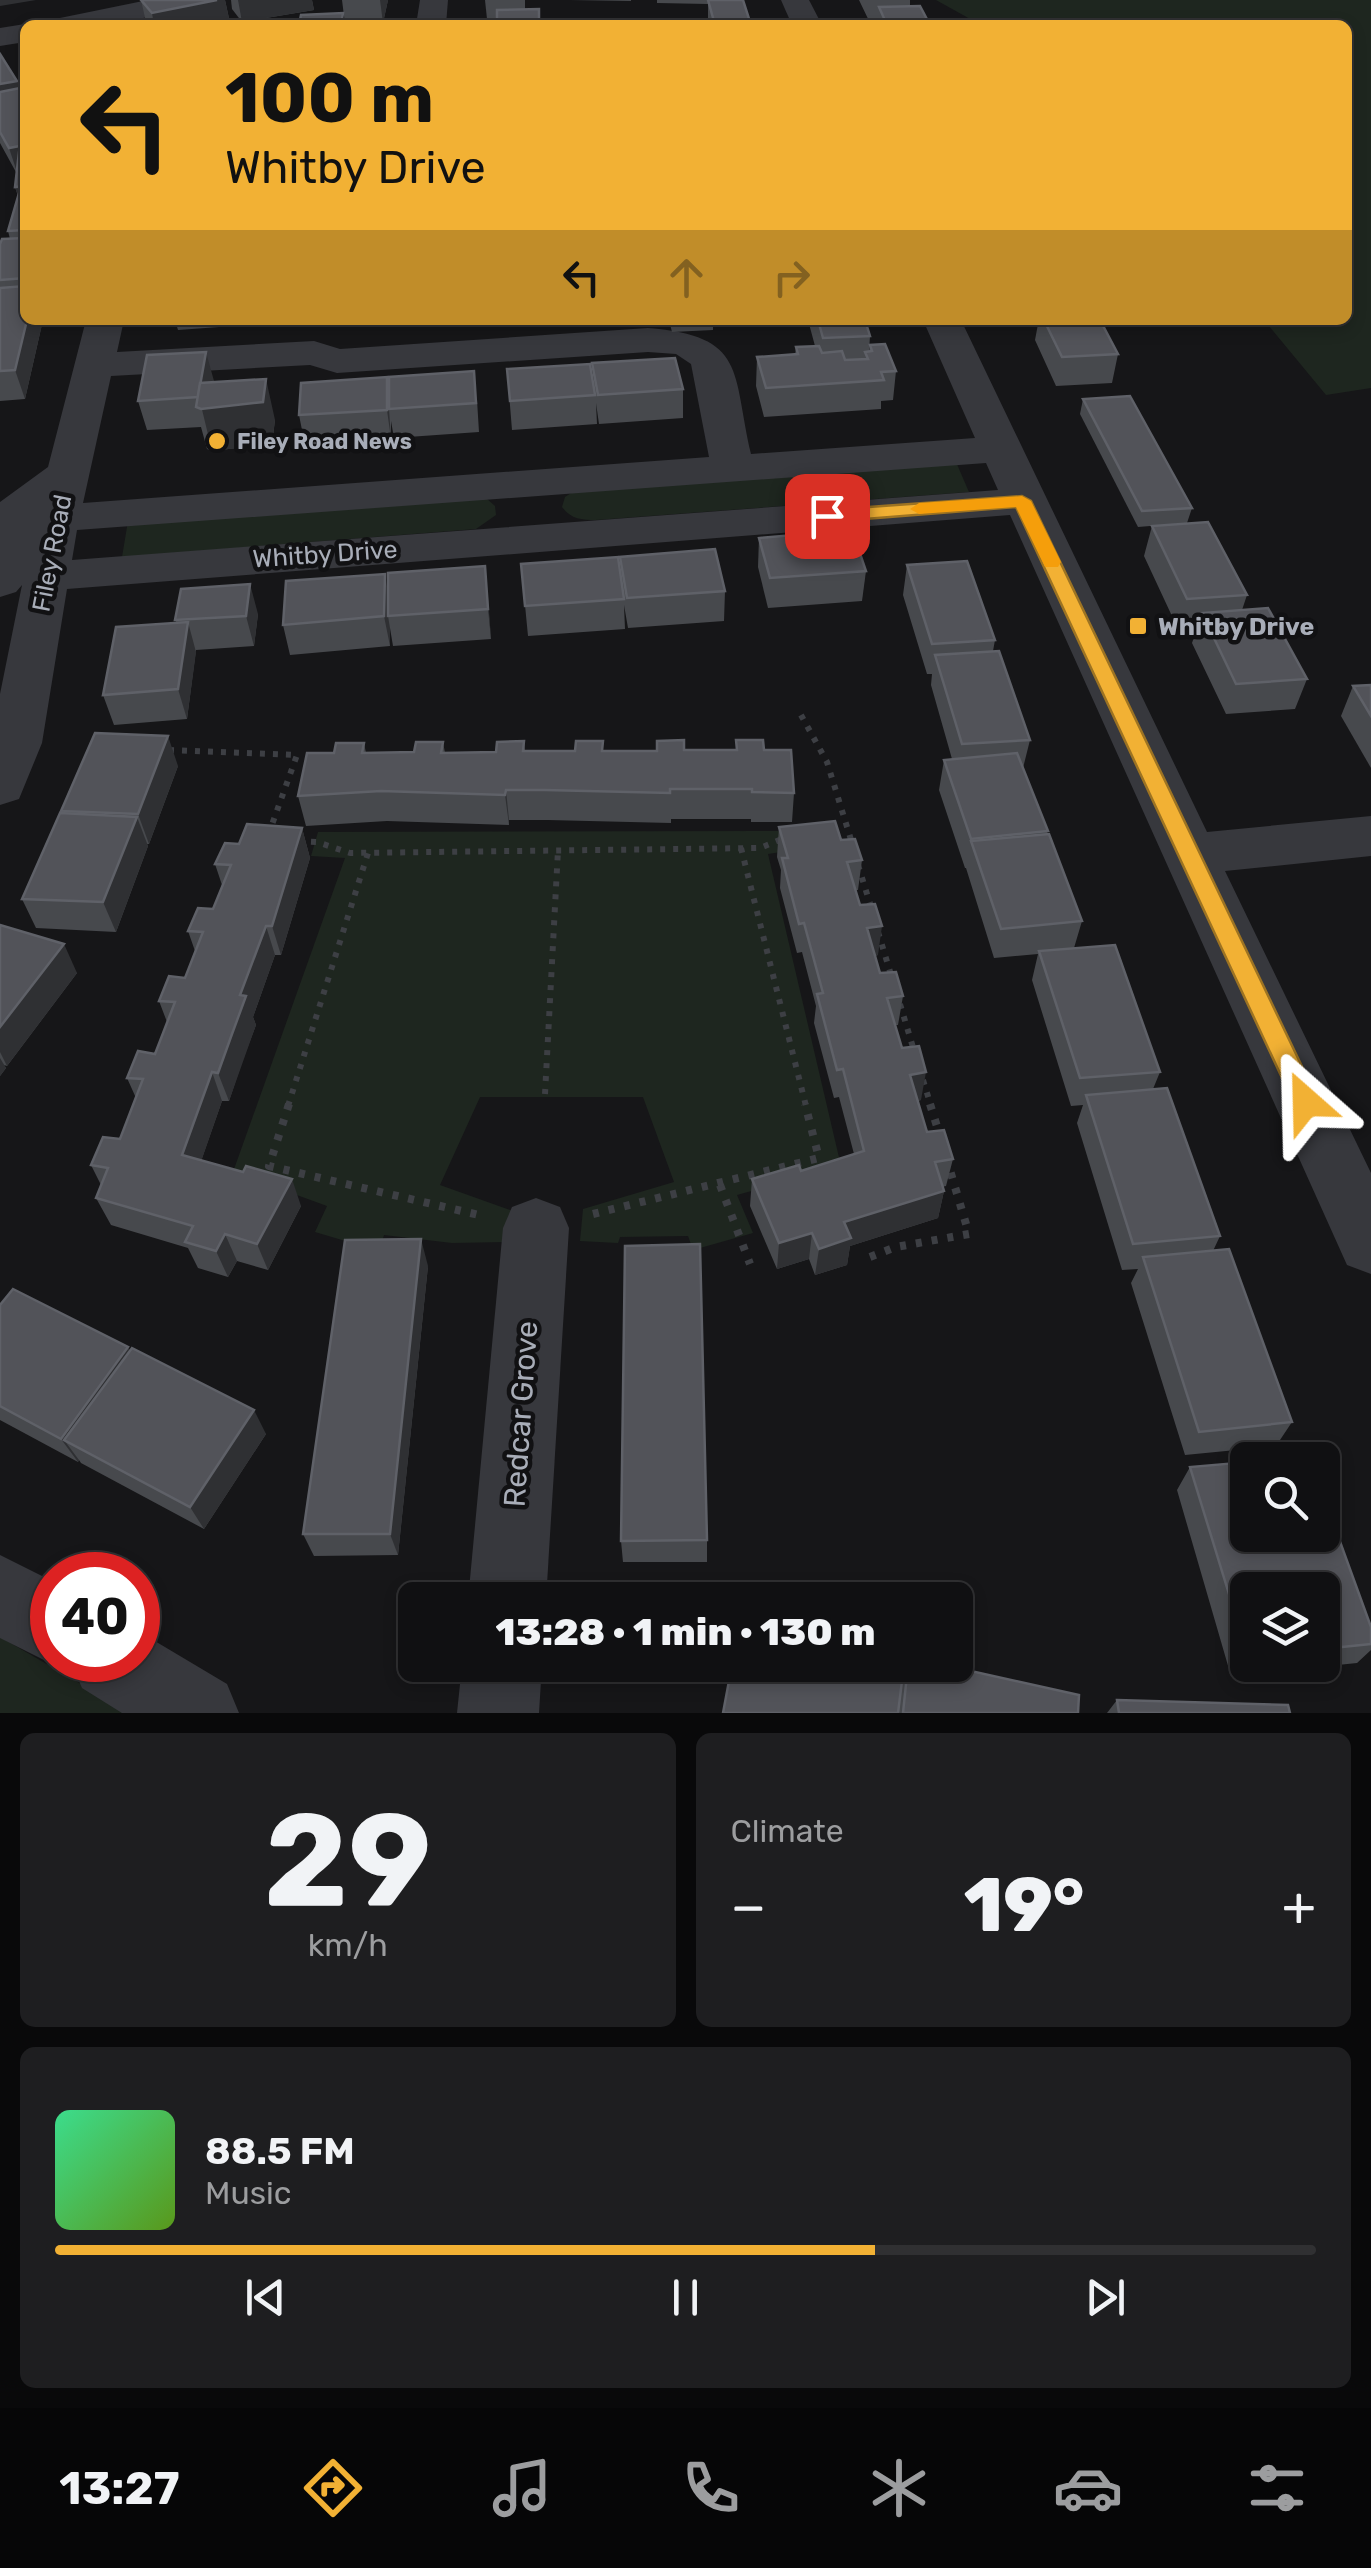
<!DOCTYPE html>
<html lang="en">
<head>
<meta charset="utf-8">
<style>
	:root { --surface:#101012; --page:#1e1e20; --text:#f1f3f6; --muted:#9c9d9f; --line:#303032; --accent:#f2b134 }
	body { margin:0; font-family:Rubik,sans-serif; background:var(--page); color:var(--text); height:100vh; display:flex; flex-direction:column; font-size:38px; white-space:nowrap }
	* { box-sizing:border-box; margin:0 }
	p { font-size:32px; color:var(--muted) }
	.icon { flex:none; width:55px; height:55px; fill:none; stroke:currentColor; stroke-width:2; stroke-linecap:round; stroke-linejoin:round }
	.map { position:relative; height:1713px; overflow:hidden }
	.side { display:flex; flex-direction:column; gap:20px; padding:20px; background:#09090a; flex:1 }
	.side>* { flex:none }
	.guide { position:absolute; left:20px; top:20px; width:1332px; height:305px; border-radius:15px; box-shadow:0 5px 15px #0003,0 0 0 2px var(--line); background:#f2b134; color:#111; overflow:hidden }
	.tools { position:absolute; left:1230px; top:1442px; display:grid; gap:20px }
	.tools a { display:grid; place-items:center; width:110px; height:110px; border-radius:15px; background:var(--surface); box-shadow:0 5px 15px #0003,0 0 0 2px var(--line); font-size:50px }
	.speed { position:absolute; left:30px; top:1552px; display:flex; gap:20px; font-size:50px; font-weight:700; text-align:center }
	.speed>* { display:grid; place-content:center; width:130px; height:130px; border-radius:50%; background:var(--surface); box-shadow:0 5px 15px #0003,0 0 0 2px var(--line); line-height:1 }
	.speed .limit { border:15px solid #d22; background:#fff; color:#111 }
	.pin { position:absolute; display:grid; place-items:center; width:85px; height:85px; color:#fff; margin:-42px; border-radius:20px; box-shadow:0 5px 15px #0006 }
	.me { position:absolute; width:110px; margin:-55px; rotate:335deg; stroke-linejoin:round; filter:drop-shadow(0 0 8px #0008) }
	.turn { display:flex; align-items:center; gap:35px; height:210px; padding:0 40px; font-size:45px }
	.turn .icon { width:130px; height:130px; stroke-width:2.5 }
	.turn b { display:block; font-size:70px; line-height:85px }
	.lanes { display:flex; align-items:center; height:95px; padding:0 40px; background:#0003; justify-content:center; gap:50px; direction:ltr }
	.lanes .off { opacity:.35 }
	.big { font-size:75px; font-weight:800; line-height:1.1 }
	.side .widget { flex:1; display:flex; flex-direction:column; justify-content:center; gap:15px; min-width:0; padding:0 35px; border-radius:15px; background:var(--page) }
	.side .dial { align-items:center; gap:0 }
	.dial b { font-size:130px; line-height:1 }
	.song { display:flex; align-items:center; gap:30px }
	.cover { width:120px; height:120px; border-radius:15px; background:linear-gradient(135deg,hsl(150 70% 55%),hsl(90 70% 35%)) }
	.played { height:10px; border-radius:5px; background:linear-gradient(90deg,var(--accent) 65%,var(--line) 65%) }
	.keys { display:flex; justify-content:space-around; direction:ltr }
	.heat { display:flex; justify-content:space-between; align-items:center; font-size:55px; direction:ltr }
	.side .tiles { flex:1; display:grid; gap:20px; grid-template-columns:1fr 1fr }
	.widget:last-child { grid-column:span 2 }
	.trip { position:absolute; left:398px; top:1582px; width:575px; height:100px; border-radius:15px; background:var(--surface); box-shadow:0 5px 15px #0003,0 0 0 2px var(--line); font-weight:800; line-height:100px; text-align:center }
	.tabs { display:flex; height:160px; justify-content:space-around; align-items:center; background:#060607; color:var(--muted) }
	.tabs .icon { width:70px; height:70px }
	.tabs .active { color:var(--accent) }
	.tabs b { font-size:45px; color:var(--text) }
	.map>svg:first-child { display:block }
</style>
</head>
<body>
<div class="map">
<svg width="1371" height="1713" viewBox="0 0 1371 1713">
	<rect width="100%" height="100%" fill="#161618"/>
	<!-- green -->
	<g fill="#1e261f">
		<path d="M936,0H1371V388L1326,395L1264,320H1348V25H981Z"/>
		<path d="M956,462L969,492L596,520C581,520 571,519 562,507L565,497L576,490Z"/>
		<path d="M486,498L495,506L496,515L476,529L122,557L128,521Z"/>
		<path d="M779,831L781,852L768,854L841,1166L737,1195L753,1233L693,1250L688,1236L620,1237L618,1243L580,1241L583,1209L674,1182L643,1097H480L440,1185L513,1211L506,1242L452,1243L384,1235L379,1251L315,1232L327,1206L233,1172L345,858L311,856L318,832Z"/>
		<path d="M0,1637L131,1713H0Z"/>
	</g>
	<g fill="none" stroke-linecap="round" stroke-linejoin="round">
		<!-- path-far1 -->
		<g stroke="#3d3f44" stroke-width="6" stroke-dasharray="5 8" stroke-linecap="butt">
			<path d="M801,715L827,762L852,843"/>
			<path d="M169,750L297,755L270,830"/>
			<path d="M298,841L317,842L350,853L760,848L782,839"/>
			<path d="M741,848L806,1106"/>
			<path d="M858,865L872,910"/>
			<path d="M878,932L892,978"/>
			<path d="M900,1004L915,1054"/>
			<path d="M923,1080L931,1106"/>
			<path d="M545,1094L558,850"/>
			<path d="M288,1106L368,853"/>
		</g>
		<!-- path -->
		<g stroke="#3d3f44" stroke-width="8" stroke-dasharray="6 10" stroke-linecap="butt">
			<path d="M289,1104L269,1166L479,1215"/>
			<path d="M930,1104L940,1136"/>
			<path d="M720,1185L750,1264"/>
			<path d="M593,1214L819,1158L805,1104"/>
			<path d="M870,1257L896,1247L969,1234L949,1167"/>
		</g>
		<!-- minor -->
		<g fill="#37383d" fill-rule="evenodd">
			<path d="M148,0H206L202,6L109,25H50L55,19Z"/>
			<path d="M420,0H448L446,25H416Z"/>
			<path d="M781,0H809L822,25H792Z"/>
			<path d="M25,24L28,25H25V42L0,46V28Z"/>
			<path d="M86,320H124L117,352L314,341L340,349L648,328C747,336 732,371 751,454L975,438L923,320H961L1207,832L1371,816V856L1225,871L1371,1173V1274L1347,1265L1010,515L67,589L42,743L19,799L0,805V694L22,585L16,592L0,597V502L48,467ZM648,352L676,354L691,364L709,457L83,503L111,376L310,365L337,373ZM986,463L998,490L72,560L77,530Z"/>
			<path d="M536,1198L560,1207L569,1228L546,1600H468L503,1228L512,1207Z"/>
			<path d="M0,1555L52,1581V1660H63L52,1664L0,1638Z"/>
			<path d="M138,1631L227,1684L239,1713H122L82,1688L70,1660H138Z"/>
			<path d="M462,1665H542L539,1713H457Z"/>
		</g>
	</g>
	<!-- wall -->
	<g fill="#47494d" fill-rule="evenodd">
		<path d="M141,0H225L230,23L221,25H132L146,22Z"/>
		<path d="M231,0H312L314,10L242,22L232,9Z"/>
		<path d="M342,0H388L383,23L345,24Z"/>
		<path d="M485,0H525V9L497,19H487Z"/>
		<path d="M570,0H631V1Z"/>
		<path d="M657,0H743L751,25H708V4L657,3Z"/>
		<path d="M859,0H910V6L930,25H871Z"/>
		<path d="M0,54L17,81L19,88L25,87V320H43L25,399L0,401V244L10,239L8,231L18,196L15,187L17,174L0,143Z"/>
		<path d="M175,320H234L233,326L178,330Z"/>
		<path d="M669,320H713V330L672,332Z"/>
		<path d="M808,320H865L870,336L869,352L870,345L896,371L893,400L881,401V409L764,417L756,386L757,357L795,355L796,347L815,346Z"/>
		<path d="M1024,320H1100L1118,354L1112,383L1056,386L1035,340L1038,324H1027Z"/>
		<path d="M592,363L683,389V418L599,424L596,403L597,424L512,430L507,369L594,385Z"/>
		<path d="M387,377L389,394L477,400L479,432L394,438L391,421V439L305,445L299,415Z"/>
		<path d="M214,381L213,382L275,420L272,444L212,451L207,449L201,427L147,430L138,401Z"/>
		<path d="M1083,399L1192,508L1187,523L1138,527L1080,414Z"/>
		<path d="M1152,526L1247,595L1242,610L1307,679L1295,709L1226,714L1192,643L1197,628L1178,629L1144,556Z"/>
		<path d="M759,538L866,571L862,601L768,608L758,567Z"/>
		<path d="M620,557L725,591L724,621L628,628L624,605L625,629L528,636L521,564L621,579Z"/>
		<path d="M907,565L995,640L993,651L1030,740L1023,768L1048,831L1047,834L1082,921L1074,948L1160,1072L1153,1089L1220,1236L1213,1251L1292,1422L1276,1446L1185,1455L1131,1283L1138,1269L1122,1270L1077,1123L1083,1105L1071,1106L1032,980L1038,954L994,958L966,868H965L939,790L944,760L952,759L931,685L932,674H927L903,595Z"/>
		<path d="M485,566L491,639L393,646L390,628V646L290,655L283,625L388,592Z"/>
		<path d="M258,614L254,646L196,650L187,719L114,725L103,695L176,622L175,620Z"/>
		<path d="M1371,685V768L1341,716L1353,686Z"/>
		<path d="M736,740L764,750L794,793L792,822H751V819H671V823L548,820H509V825L387,821L306,826L298,796L334,753L364,743L366,753L414,752L443,742L445,753L496,752L524,741L525,751L736,750Z"/>
		<path d="M178,766L149,844H147L148,846L116,932L36,928L22,899L62,813L61,811Z"/>
		<path d="M779,827L841,840L862,860L858,890H855L878,955L875,956L880,973L903,996L898,1025H895L902,1048L921,1100L918,1101L927,1132L953,1159L946,1186L942,1187L944,1191L938,1218L850,1246L847,1265L815,1275L809,1259L777,1269L750,1206L752,1179L801,1171L854,1154L839,1097L834,1098L814,1023L816,1006L802,952L797,953L780,888L781,870L777,857Z"/>
		<path d="M302,828L310,858L281,955H275L253,1017L256,1025L242,1062L229,1101H222L201,1161L301,1206L268,1270L237,1261L228,1277L198,1268L188,1248L111,1225L96,1198L101,1185L91,1165L120,1139L136,1098L127,1078L155,1054L167,1022L159,1001L185,978L195,951L188,931L213,909L222,885L215,864L239,844Z"/>
		<path d="M0,925L77,973L7,1066L4,1065L6,1068L0,1076Z"/>
		<path d="M428,1266L398,1555L314,1556L303,1534Z"/>
		<path d="M0,1305L130,1351L266,1434L204,1529L81,1463L79,1460L78,1462L0,1420Z"/>
		<path d="M1190,1467L1371,1627V1650L1357,1663L1231,1676L1177,1490ZM1248,1590H1322V1665H1248Z"/>
		<path d="M707,1540V1562H623L621,1541Z"/>
		<path d="M907,1665H944L1078,1713H898L903,1676Z"/>
		<path d="M1117,1700L1290,1713H1107Z"/>
	</g>
	<!-- shaded-wall -->
	<g fill="#2f3033">
		<path d="M0,0H36L0,6Z"/>
		<path d="M217,0H225L230,23L221,25H154L152,13Z"/>
		<path d="M238,0H312L314,10L242,22Z"/>
		<path d="M380,0H388L383,23Z"/>
		<path d="M17,81L25,107L0,112V84Z"/>
		<path d="M25,145V174L18,175L9,148Z"/>
		<path d="M25,186V214L24,215L15,187Z"/>
		<path d="M27,320H43L25,399L15,370Z"/>
		<path d="M206,352L214,381L209,409L266,379L275,420L272,444L212,451L199,397Z"/>
		<path d="M387,377L391,406L389,409L391,439L387,410Z"/>
		<path d="M485,566L488,596L491,639L488,609Z"/>
		<path d="M385,574L390,604L388,616L390,628V646L384,616Z"/>
		<path d="M250,584L258,614L254,646L246,616Z"/>
		<path d="M188,622L196,652L187,719L178,689Z"/>
		<path d="M168,736L178,766L149,844L138,814Z"/>
		<path d="M506,790L509,820V825L505,795Z"/>
		<path d="M137,817L148,846L116,932L103,902Z"/>
		<path d="M302,828L310,858L281,955L272,926Z"/>
		<path d="M266,926L275,955L253,1017L256,1025L229,1101L218,1073L240,995Z"/>
		<path d="M882,926L878,955L863,957L867,928Z"/>
		<path d="M64,944L77,973L7,1066L0,1052V1027Z"/>
		<path d="M0,1058L6,1068L0,1076Z"/>
		<path d="M212,1072L222,1101L194,1182L182,1155Z"/>
		<path d="M926,1072L921,1100L905,1103L910,1075Z"/>
		<path d="M292,1179L301,1206L268,1270L257,1244Z"/>
		<path d="M944,1191L938,1218L850,1246L847,1265L815,1275L819,1249L844,1222Z"/>
		<path d="M812,1233L809,1259L777,1269L779,1243Z"/>
		<path d="M225,1234L237,1261L228,1277L216,1251Z"/>
		<path d="M421,1239L428,1266L398,1555L390,1534Z"/>
		<path d="M128,1347L143,1372L64,1440L79,1460L78,1462L61,1439Z"/>
		<path d="M254,1410L266,1434L204,1529L190,1507Z"/>
	</g>
	<!-- building -->
	<g fill="#525359" stroke="#5f6168" stroke-width="2.5">
		<path d="M141,0H217L152,13Z"/>
		<path d="M708,0H743L751,25H715Z"/>
		<path d="M920,6L930,25H887L879,7Z"/>
		<path d="M539,9V25H497V10Z"/>
		<path d="M343,13L341,25H299L301,15Z"/>
		<path d="M156,20L160,25H132Z"/>
		<path d="M0,54L17,81L0,84Z"/>
		<path d="M25,87V145L9,148L0,132V92Z"/>
		<path d="M19,152H25V186L15,187Z"/>
		<path d="M25,192V230L8,231L19,193Z"/>
		<path d="M25,238V278L0,280V244L2,239Z"/>
		<path d="M25,286V320H27L15,370L0,371V288Z"/>
		<path d="M818,320H865L870,336L823,338Z"/>
		<path d="M1044,320H1100L1118,354L1062,357Z"/>
		<path d="M885,344L896,371L881,372L884,380L766,388L757,357L798,354L796,347L819,346L822,353L842,351L845,360L868,359L865,352L872,351L870,345Z"/>
		<path d="M206,352L198,397L138,401L147,355Z"/>
		<path d="M675,358L683,389L598,395L592,363Z"/>
		<path d="M590,364L595,395L510,401L507,369Z"/>
		<path d="M474,371L476,403L389,409V377Z"/>
		<path d="M387,377V410L299,415L301,383Z"/>
		<path d="M266,379L263,402L201,409L196,407L200,383Z"/>
		<path d="M1130,396L1192,508L1142,511L1083,399Z"/>
		<path d="M1208,522L1247,595L1187,599L1152,526Z"/>
		<path d="M852,530L866,571L770,578L759,538Z"/>
		<path d="M715,549L725,591L627,598L620,557Z"/>
		<path d="M618,557L624,599L525,606L521,564Z"/>
		<path d="M967,561L995,640L932,644L907,565Z"/>
		<path d="M485,566L488,609L388,616V573Z"/>
		<path d="M385,574L384,616L283,625L286,581Z"/>
		<path d="M250,584L246,616L175,620L181,589Z"/>
		<path d="M1268,608L1307,679L1236,684L1202,613Z"/>
		<path d="M188,622L178,689L103,695L116,627Z"/>
		<path d="M999,651L1030,740L962,744L935,655Z"/>
		<path d="M1371,685V716L1353,686Z"/>
		<path d="M95,733L168,736L138,814L61,811Z"/>
		<path d="M684,740V750H737L736,740H763L764,750H791L794,793L752,792V789H670V793L545,790H506L505,795L381,791L298,796L307,753H334L336,743H364L362,753L414,752L416,742H443L441,753L496,752L497,742L524,741L523,751H575L576,741H603L602,751H657V741Z"/>
		<path d="M1017,753L1048,831L971,839L944,760Z"/>
		<path d="M60,813L137,817L103,902L22,899Z"/>
		<path d="M835,821L841,840L855,839L862,860L847,862L860,905L875,904L882,926L867,928L880,973L896,972L903,996L887,998L902,1048L919,1046L926,1072L910,1075L927,1132L944,1130L953,1159L935,1162L944,1191L844,1222L851,1238L819,1249L812,1233L779,1243L752,1179L799,1165L801,1171L864,1151L843,1069L837,1070L817,994L823,993L804,923L799,924L782,858H788L779,827Z"/>
		<path d="M247,824L302,828L272,926H266L240,995L246,996L232,1034L218,1073L212,1072L182,1155L243,1172L246,1166L292,1179L257,1244L225,1234L216,1251L185,1242L193,1226L96,1198L108,1168L91,1165L103,1137L120,1139L143,1079L127,1078L138,1051L155,1054L175,1002L159,1001L169,976L185,978L203,932L188,931L198,908L213,909L231,865L215,864L225,843L239,844Z"/>
		<path d="M1049,834L1082,921L1001,929L971,841Z"/>
		<path d="M0,925L64,944L0,1027Z"/>
		<path d="M1115,945L1160,1072L1080,1078L1039,951Z"/>
		<path d="M1167,1088L1220,1236L1133,1244L1086,1095Z"/>
		<path d="M421,1239L390,1534H303L345,1240Z"/>
		<path d="M700,1244L707,1540L621,1541L625,1246Z"/>
		<path d="M1229,1249L1292,1422L1199,1432L1143,1257Z"/>
		<path d="M13,1289L128,1347L61,1439L0,1406V1305Z"/>
		<path d="M132,1348L254,1410L190,1507L64,1440Z"/>
		<path d="M1310,1456L1311,1460H1266Z"/>
		<path d="M1248,1462V1535H1322V1492L1371,1627V1644L1322,1649V1590H1248V1656L1190,1467Z"/>
		<path d="M732,1665H904L898,1713H723Z"/>
		<path d="M908,1665H944L1079,1695L1078,1713H903Z"/>
		<path d="M1117,1700L1288,1705L1290,1713H1119Z"/>
	</g>
	<!-- route -->
	<path fill="#f2b134" stroke="#9d7322" stroke-width="2.5" d="M1022,496L1031,501L1319,1102L1315,1110L1306,1113L1297,1110L1016,507L827,522L818,516L827,510Z"/>
	<!-- slow -->
	<path fill="#f59e0b" d="M1022,496L1031,501L1061,562L1058,567H1045L1016,507L919,514L910,509L919,503Z"/>
	<!-- markers -->
	<g fill="#f2b134" stroke="#111113" stroke-width="4">
		<circle cx="217" cy="441" r="10"/>
		<rect x="1128" y="616" width="20" height="20" rx="5"/>
	</g>
	<g text-anchor="middle" dominant-baseline="central" stroke-width="9" stroke-linejoin="round" paint-order="stroke">
		<!-- far-poi labels -->
		<g font-size="22" font-weight="bold" fill="#a8adb8" stroke="#111113" text-anchor="start">
			<text x="237" y="441">Filey Road News</text>
		</g>
		<!-- street labels -->
		<g font-size="25" fill="#a8adb8" stroke="#111113">
			<text transform="translate(52 553) rotate(-79)">Filey Road</text>
			<text transform="translate(325 554) rotate(-4)">Whitby Drive</text>
		</g>
		<!-- poi labels -->
		<g font-size="25" font-weight="bold" fill="#a8adb8" stroke="#111113" text-anchor="start">
			<text x="1158" y="626">Whitby Drive</text>
		</g>
		<!-- near-street labels -->
		<g font-size="30" fill="#a8adb8" stroke="#111113">
			<text transform="translate(521 1414) rotate(-86)">Redcar Grove</text>
		</g>
	</g>
</svg>
<div class="tools">
<a><svg class="icon" aria-label="search" viewBox="0 0 24 24"><circle cx="10" cy="10" r="6"/><path d="M15 15l6 6"/></svg></a>
<a><svg class="icon" aria-label="layers" viewBox="0 0 24 24"><path d="M12 4l9 5-9 5-9-5zM3 14l9 5 9-5"/></svg></a>
</div>
<div class="speed"><div class="limit">40</div></div>
<div class="pin" style="left:827px;top:516px;background:#d93025"><svg class="icon" aria-label="arrive" viewBox="0 0 24 24"><path d="M6 21V4h12l-3 4 3 4H6"/></svg></div>
<svg class="me" style="left:1306px;top:1102px" viewBox="-20 -20 40 40"><path d="M0-17L14 15 0 8-14 15z" fill="#f2b134" stroke="#fff" stroke-width="4"/></svg>
<div class="trip">13:28 · 1 min · 130 m</div>
<div class="guide">
<div class="turn"><svg class="icon" aria-label="left" viewBox="0 0 24 24"><path d="M17 20v-9H6M10 6l-5 5 5 5"/></svg><div><b>100 m</b>Whitby Drive</div></div>
<div class="lanes"><svg class="icon" aria-label="left" viewBox="0 0 24 24"><path d="M17 20v-9H6M10 6l-5 5 5 5"/></svg><svg class="icon off" aria-label="ahead" viewBox="0 0 24 24"><path d="M12 20V5M6 11l6-6 6 6"/></svg><svg class="icon off" aria-label="right" viewBox="0 0 24 24"><path d="M7 20v-9h11M14 6l5 5-5 5"/></svg></div>
</div>
</div>
<section class="side">
<div class="tiles">
<div class="widget dial"><b>29</b><p>km/h</p></div>
<div class="widget"><p>Climate</p>
<div class="heat"><a>−</a><b class="big">19°</b><a>+</a></div>
</div>
<div class="widget">
<div class="song"><i class="cover"></i><div><b>88.5 FM</b><p>Music</p></div></div>
<div class="played"></div>
<div class="keys"><svg class="icon" aria-label="previous" viewBox="0 0 24 24"><path d="M18 5L8 12l10 7zM5 5v14"/></svg><svg class="icon" aria-label="pause" viewBox="0 0 24 24"><path d="M8 5v14M16 5v14"/></svg><svg class="icon" aria-label="next" viewBox="0 0 24 24"><path d="M6 5l10 7-10 7zM19 5v14"/></svg></div>
</div>
</div>
</section>
<nav class="tabs">
<b>13:27</b>
<svg class="icon active" aria-label="directions" viewBox="0 0 24 24"><path d="M12 3l9 9-9 9-9-9zM9 14v-3h6M13 9l2 2-2 2"/></svg>
<svg class="icon" aria-label="music" viewBox="0 0 24 24"><path d="M9 18V5l10-2v13"/><circle cx="6" cy="18" r="3"/><circle cx="16" cy="16" r="3"/></svg>
<svg class="icon" aria-label="phone" viewBox="0 0 24 24"><path d="M5 4h4l2 5-3 2q2 4 5 5l2-3 5 2v4C11 20 4 13 5 4z"/></svg>
<svg class="icon" aria-label="climate" viewBox="0 0 24 24"><path d="M12 3v18M4 7l16 10M4 17L20 7"/></svg>
<svg class="icon" aria-label="car" viewBox="0 0 24 24"><path d="M5 17H2v-5l4-1 3-4h7l3 4 3 1v5h-3M9 17h6M6 11h13"/><circle cx="7" cy="17" r="2"/><circle cx="17" cy="17" r="2"/></svg>
<svg class="icon" aria-label="filters" viewBox="0 0 24 24"><path d="M4 7h16M4 17h16"/><circle cx="9" cy="7" r="2"/><circle cx="15" cy="17" r="2"/></svg>
</nav>
</body>
</html>
